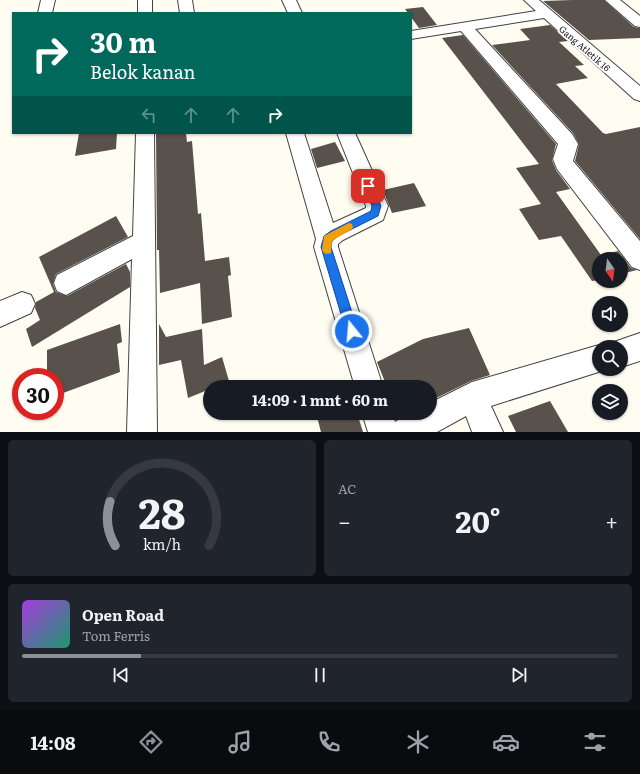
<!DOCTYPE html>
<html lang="id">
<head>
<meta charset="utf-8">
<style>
	:root { --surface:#171b24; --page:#20242c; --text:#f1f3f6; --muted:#9ea1a6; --line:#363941; --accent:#8c9099 }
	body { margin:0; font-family:Literata,serif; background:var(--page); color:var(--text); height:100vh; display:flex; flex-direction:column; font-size:15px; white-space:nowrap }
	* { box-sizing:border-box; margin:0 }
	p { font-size:13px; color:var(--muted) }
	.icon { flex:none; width:22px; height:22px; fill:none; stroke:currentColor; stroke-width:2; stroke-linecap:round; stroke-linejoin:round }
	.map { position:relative; height:432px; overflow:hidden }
	.sheet { display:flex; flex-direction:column; gap:8px; padding:8px; background:#0d0f14; flex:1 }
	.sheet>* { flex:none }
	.banner { position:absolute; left:12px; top:12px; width:400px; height:122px; border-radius:0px; box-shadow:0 1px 3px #0004; background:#00695c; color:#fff; overflow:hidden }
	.needle { width:26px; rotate:166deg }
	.tools { position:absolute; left:592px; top:252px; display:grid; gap:8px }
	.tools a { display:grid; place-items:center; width:36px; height:36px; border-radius:50%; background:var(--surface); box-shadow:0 1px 3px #0004; font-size:20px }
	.speed { position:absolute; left:12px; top:368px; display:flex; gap:8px; font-size:20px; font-weight:700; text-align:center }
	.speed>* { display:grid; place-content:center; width:52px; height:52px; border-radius:50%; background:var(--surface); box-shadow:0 1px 3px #0004; line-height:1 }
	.speed .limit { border:6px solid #d22; background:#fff; color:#111 }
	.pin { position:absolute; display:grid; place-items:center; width:34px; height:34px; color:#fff; margin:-17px; border-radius:8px; box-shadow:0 2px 6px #0006 }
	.me { position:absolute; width:44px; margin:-22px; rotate:343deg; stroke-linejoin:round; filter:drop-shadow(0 0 3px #0008) }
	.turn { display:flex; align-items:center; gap:14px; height:84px; padding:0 12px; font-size:18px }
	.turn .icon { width:52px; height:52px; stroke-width:2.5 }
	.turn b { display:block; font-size:28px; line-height:34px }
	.lanes { display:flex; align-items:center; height:38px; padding:0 12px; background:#0003; justify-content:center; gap:20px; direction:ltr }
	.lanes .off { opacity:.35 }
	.big { font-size:30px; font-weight:700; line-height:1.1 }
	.sheet .card { flex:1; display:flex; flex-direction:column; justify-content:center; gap:6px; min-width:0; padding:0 14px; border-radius:6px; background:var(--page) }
	.sheet .dial { align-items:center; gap:0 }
	.dial svg { height:104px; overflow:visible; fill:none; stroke:var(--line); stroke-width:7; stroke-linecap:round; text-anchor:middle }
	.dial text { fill:var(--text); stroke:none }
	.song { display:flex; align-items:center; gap:12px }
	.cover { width:48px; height:48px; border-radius:6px; background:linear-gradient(135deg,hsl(280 70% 55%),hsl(160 70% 35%)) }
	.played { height:4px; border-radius:2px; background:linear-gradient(90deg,var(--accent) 20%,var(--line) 20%) }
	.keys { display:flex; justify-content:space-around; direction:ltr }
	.heat { display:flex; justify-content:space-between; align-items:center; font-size:22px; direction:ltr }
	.sheet .tiles { flex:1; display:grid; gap:8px; grid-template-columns:1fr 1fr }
	.card:last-child { grid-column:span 2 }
	.trip { position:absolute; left:203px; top:380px; width:234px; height:40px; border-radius:20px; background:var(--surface); box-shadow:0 1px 3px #0004; font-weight:700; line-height:40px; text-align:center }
	.dock { display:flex; height:64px; justify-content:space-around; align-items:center; background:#090b0e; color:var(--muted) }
	.dock .icon { width:28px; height:28px }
	.dock .active { color:var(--accent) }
	.dock b { font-size:18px; color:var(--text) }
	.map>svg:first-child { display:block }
</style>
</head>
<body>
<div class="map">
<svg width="640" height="432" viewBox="0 0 640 432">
	<rect width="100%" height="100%" fill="#fffdf2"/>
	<!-- building -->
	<g fill="#58514c">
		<path d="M572,0H604L634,27L640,28V38L589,40L543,1Z"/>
		<path d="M423,7L437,25L419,28L411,17V13H408L405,9Z"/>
		<path d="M550,25L568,41L559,42L584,65L575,66L588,78L556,84L603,133L606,134L640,127V239L575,161L579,144L573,133L492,45L530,40L520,29Z"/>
		<path d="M463,35L556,144L552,160L556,170L570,189L556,192L601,255L618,251L631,268L637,270L621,274V259H599V280L592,281L561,236L539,240L519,209L541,204L516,168L539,164L442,38Z"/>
		<path d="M79,133H117L116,149L75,156Z"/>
		<path d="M156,133H186L187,142L192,141L198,214L201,213L205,261L229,257L231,275L228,276L232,317L202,324L200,283L160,293L159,250H157Z"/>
		<path d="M335,142L345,161L317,168L311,149Z"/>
		<path d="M414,183L426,206L392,213L383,190Z"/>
		<path d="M116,216L128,237L56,274L53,284L56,292L67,296L126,264L130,272V287L32,347L26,329L40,320L35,308L36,302L54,292L39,257Z"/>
		<path d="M120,324L122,342L117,344L120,372L55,396V377H47V350Z"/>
		<path d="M159,324L166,337L202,329L204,365L222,357L229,381L214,387H210V389L188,398L181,360L159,365Z"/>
		<path d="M469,328L490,375L471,381L430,401V387H387L377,362L423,339Z"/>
		<path d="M550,401L568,432H516L508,416Z"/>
		<path d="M316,413H357L363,432H321Z"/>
	</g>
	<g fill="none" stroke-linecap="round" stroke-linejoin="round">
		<!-- minor casing -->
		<g stroke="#424242" stroke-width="2">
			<g id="minor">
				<path d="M41,0H55L52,13H38Z"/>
				<rect x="138" y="0" width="14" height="13"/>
				<path d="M178,0H192L194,13H180Z"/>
				<path d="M282,0H296L302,13H288Z"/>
				<path d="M524,0H539L640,86V101L634,99L544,18L475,29L572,134L578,144L573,161L640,241V270L632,267L557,169L553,159L558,144L461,31L411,39V31L536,11Z"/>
				<path d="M605,0H620L640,16V27L635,26Z"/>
				<path d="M136,133H154L157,432H127L132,259L66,295L57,291L54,283L57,275L133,236Z"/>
				<path d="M286,133H304L333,223L366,208V206L337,133H355L388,206L383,220L343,240L338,244V247L383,387H355L314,247L316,239Z"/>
				<path d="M22,292L31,295L35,304L31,313L0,327V301Z"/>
				<path d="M640,333V361L621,367V347H610L611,343Z"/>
				<path d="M599,345L604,347H599V369H608L491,406L503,432H472L466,416L437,432H368L362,413H392L395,422L411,413H430V403L472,382Z"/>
			</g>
		</g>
		<!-- minor -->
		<use href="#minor" fill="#fff" fill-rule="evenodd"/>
	</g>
	<!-- route -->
	<path fill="#1a73e8" stroke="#114b97" d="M368,182L371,183L381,206L378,216L338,236L332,241L331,247L358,331L356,335L352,337L348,335L346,331L321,247L324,236L331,231L371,211L372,206L363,186Z"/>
	<!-- slow -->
	<path fill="#f59e0b" d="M349,223L352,224L353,227L352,229L332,241L331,253L327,254L324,253L322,250L324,236Z"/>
	<g text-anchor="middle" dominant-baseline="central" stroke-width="4" stroke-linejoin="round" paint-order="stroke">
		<!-- far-street labels -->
		<g font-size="9" fill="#0f0f0f" stroke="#fff">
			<text transform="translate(585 48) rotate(41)">Gang Atletik 16</text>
		</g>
	</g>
</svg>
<div class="tools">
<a><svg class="needle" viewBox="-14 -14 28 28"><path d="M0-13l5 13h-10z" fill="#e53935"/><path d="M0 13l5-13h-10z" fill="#9ea1a6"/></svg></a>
<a><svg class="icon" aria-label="sound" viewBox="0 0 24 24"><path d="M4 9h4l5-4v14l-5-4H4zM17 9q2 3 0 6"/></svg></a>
<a><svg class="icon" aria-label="search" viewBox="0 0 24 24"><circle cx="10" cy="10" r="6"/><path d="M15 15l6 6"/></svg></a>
<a><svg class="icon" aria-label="layers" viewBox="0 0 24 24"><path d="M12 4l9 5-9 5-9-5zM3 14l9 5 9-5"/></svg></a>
</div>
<div class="speed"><div class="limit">30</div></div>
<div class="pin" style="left:368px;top:186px;background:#d93025"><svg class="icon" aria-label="arrive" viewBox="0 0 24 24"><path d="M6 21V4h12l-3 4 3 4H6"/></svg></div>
<svg class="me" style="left:352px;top:331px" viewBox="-20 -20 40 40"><circle r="17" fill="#1a73e8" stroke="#fff" stroke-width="3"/><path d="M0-11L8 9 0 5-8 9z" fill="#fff"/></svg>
<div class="trip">14:09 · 1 mnt · 60 m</div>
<div class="banner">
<div class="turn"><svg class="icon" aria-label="right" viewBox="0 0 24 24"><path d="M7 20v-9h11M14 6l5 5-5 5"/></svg><div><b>30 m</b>Belok kanan</div></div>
<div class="lanes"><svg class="icon off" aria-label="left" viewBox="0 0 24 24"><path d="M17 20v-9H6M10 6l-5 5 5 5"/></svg><svg class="icon off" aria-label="ahead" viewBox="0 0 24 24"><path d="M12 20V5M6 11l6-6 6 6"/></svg><svg class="icon off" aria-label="ahead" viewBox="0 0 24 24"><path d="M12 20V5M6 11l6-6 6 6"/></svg><svg class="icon" aria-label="right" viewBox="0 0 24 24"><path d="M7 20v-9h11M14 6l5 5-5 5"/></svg></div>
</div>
</div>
<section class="sheet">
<div class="tiles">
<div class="card dial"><svg viewBox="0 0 100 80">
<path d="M14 69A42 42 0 1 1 86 69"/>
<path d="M14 69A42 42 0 0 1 10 35" stroke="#8c9099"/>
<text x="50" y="56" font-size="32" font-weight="700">28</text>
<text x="50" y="72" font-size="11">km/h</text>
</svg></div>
<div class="card"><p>AC</p>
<div class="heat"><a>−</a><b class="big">20°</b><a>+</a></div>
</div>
<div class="card">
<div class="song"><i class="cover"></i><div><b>Open Road</b><p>Tom Ferris</p></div></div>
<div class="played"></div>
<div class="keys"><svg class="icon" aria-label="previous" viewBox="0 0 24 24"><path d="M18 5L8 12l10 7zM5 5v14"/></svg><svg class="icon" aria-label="pause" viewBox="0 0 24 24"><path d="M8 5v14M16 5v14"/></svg><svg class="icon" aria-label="next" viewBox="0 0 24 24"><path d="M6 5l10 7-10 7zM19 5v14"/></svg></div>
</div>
</div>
</section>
<nav class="dock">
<b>14:08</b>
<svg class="icon active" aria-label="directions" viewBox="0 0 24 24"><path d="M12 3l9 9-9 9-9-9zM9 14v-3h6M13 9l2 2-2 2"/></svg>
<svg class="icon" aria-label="music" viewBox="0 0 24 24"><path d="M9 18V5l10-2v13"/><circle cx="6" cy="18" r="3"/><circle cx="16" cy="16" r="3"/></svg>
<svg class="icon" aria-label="phone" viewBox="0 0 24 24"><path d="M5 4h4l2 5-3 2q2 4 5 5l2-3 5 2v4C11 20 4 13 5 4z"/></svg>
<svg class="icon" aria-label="climate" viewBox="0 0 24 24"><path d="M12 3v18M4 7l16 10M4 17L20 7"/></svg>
<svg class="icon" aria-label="car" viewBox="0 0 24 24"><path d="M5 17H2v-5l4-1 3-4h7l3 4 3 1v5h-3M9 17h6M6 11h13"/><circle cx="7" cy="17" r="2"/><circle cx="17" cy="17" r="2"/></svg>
<svg class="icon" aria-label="filters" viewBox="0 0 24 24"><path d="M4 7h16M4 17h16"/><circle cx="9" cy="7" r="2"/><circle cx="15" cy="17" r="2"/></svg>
</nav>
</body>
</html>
